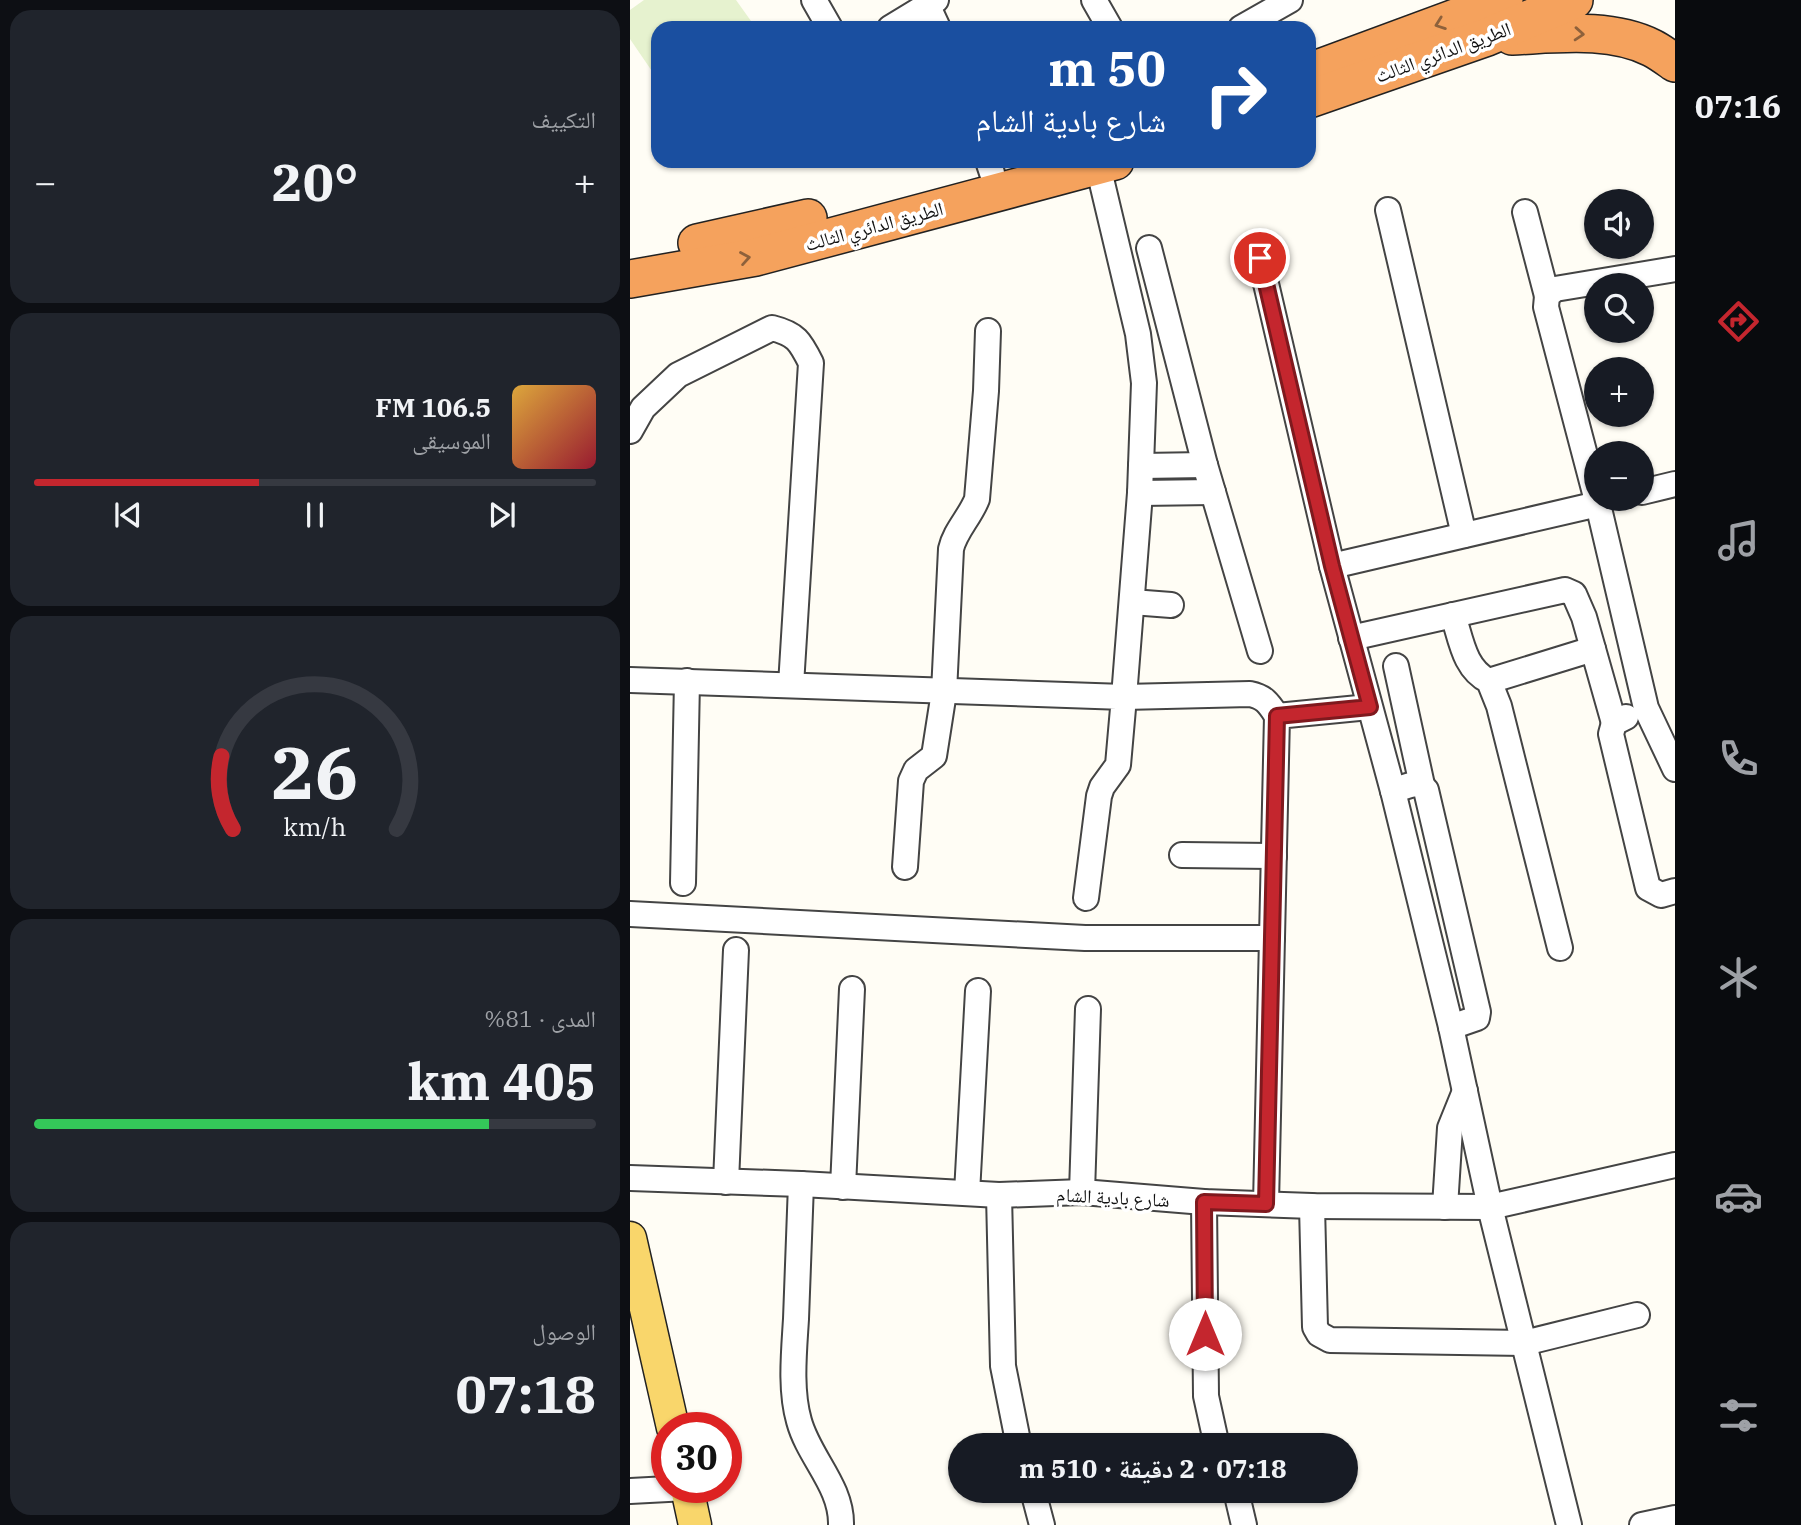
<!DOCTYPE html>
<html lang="ar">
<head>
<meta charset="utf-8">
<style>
	:root { --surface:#171b24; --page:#20242c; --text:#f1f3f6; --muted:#9ea1a6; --line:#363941; --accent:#c4262e }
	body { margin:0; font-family:"IBM Plex Serif","Noto Naskh Arabic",serif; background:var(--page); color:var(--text); direction:rtl; height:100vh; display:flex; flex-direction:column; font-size:26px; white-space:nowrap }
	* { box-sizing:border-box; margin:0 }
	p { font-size:23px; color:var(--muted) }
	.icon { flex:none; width:38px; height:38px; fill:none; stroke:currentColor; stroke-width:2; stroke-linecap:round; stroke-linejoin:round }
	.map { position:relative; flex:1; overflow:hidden; direction:ltr }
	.drawer { display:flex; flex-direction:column; gap:10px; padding:10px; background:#0d0f14; width:630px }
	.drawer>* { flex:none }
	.guide { position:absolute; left:21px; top:21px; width:665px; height:147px; border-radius:21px; box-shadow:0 2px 5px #0004; direction:rtl; background:#1a4fa0; color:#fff; overflow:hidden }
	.fabs { position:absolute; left:954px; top:189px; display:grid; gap:14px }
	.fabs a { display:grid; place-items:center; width:70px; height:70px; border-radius:50%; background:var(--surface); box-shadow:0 2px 5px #0004; font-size:35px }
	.speed { position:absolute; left:21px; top:1412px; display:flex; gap:14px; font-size:35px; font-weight:700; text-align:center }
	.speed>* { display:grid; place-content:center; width:91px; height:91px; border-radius:50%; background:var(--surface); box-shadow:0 2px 5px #0004; line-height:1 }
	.speed .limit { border:10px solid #d22; background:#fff; color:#111 }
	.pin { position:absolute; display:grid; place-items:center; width:60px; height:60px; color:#fff; margin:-30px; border:4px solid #fff; border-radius:50%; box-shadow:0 2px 7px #0007 }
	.me { position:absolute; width:77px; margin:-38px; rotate:0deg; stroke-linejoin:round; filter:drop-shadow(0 0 5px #0008) }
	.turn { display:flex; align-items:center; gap:24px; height:147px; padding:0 35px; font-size:32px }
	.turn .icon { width:91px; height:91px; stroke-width:2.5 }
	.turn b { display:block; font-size:49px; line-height:60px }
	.big { font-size:52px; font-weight:700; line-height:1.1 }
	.drawer .widget { flex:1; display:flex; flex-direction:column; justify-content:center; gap:10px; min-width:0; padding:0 24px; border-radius:21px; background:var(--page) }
	.drawer .dial { align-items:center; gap:0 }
	.dial svg { height:182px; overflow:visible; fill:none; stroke:var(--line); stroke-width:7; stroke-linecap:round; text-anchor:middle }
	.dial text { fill:var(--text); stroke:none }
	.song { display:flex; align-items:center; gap:21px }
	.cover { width:84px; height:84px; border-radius:10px; background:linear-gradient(135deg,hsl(40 70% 55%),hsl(350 70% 35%)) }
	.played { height:7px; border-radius:4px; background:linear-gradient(90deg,var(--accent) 40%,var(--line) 40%) }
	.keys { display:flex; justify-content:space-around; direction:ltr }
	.heat { display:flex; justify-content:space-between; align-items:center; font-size:38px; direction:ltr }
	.charge { height:10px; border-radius:5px; background:linear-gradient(90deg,#34c759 81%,var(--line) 0) }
	.trip { position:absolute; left:318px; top:1433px; width:410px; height:70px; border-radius:35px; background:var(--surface); box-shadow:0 2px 5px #0004; font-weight:700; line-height:70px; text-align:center; direction:rtl }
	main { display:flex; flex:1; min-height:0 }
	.tab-bar { display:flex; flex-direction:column; width:126px; justify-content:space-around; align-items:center; background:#090b0e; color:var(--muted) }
	.tab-bar .icon { width:49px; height:49px }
	.tab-bar .active { color:var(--accent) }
	.tab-bar b { font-size:32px; color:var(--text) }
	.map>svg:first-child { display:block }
</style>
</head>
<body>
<main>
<nav class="tab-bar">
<b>07:16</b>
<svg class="icon active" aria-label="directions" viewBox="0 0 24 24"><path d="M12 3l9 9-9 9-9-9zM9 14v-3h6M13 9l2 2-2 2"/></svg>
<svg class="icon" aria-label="music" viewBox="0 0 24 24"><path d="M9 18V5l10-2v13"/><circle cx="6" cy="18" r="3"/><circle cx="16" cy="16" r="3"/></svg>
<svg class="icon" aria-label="phone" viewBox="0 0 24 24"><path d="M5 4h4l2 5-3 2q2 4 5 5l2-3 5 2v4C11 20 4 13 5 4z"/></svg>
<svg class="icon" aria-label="climate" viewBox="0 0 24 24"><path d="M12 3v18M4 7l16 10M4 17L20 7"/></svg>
<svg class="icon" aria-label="car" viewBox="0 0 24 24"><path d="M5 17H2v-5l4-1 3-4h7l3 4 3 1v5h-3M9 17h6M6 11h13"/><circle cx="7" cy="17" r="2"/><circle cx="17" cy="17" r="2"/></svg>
<svg class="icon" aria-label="filters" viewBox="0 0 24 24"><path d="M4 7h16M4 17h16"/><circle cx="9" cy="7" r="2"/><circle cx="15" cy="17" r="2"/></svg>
</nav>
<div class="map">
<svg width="1045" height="1525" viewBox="0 0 1045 1525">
	<rect width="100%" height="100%" fill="#fffdf5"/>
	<!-- pitch -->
	<path fill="#e6f2cf" d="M14,0H106L126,28H28V80L0,39V10Z"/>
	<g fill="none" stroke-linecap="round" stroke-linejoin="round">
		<!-- minor casing -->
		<g stroke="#444" stroke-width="28">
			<g id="minor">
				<path d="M184,0L200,28"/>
				<path d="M295,0L308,28"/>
				<path d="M464,0L480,28"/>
				<path d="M260,28L306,0"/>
				<path d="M611,28L660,0"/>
				<path d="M358,161L362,173"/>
				<path d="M468,166L508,334L514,383L510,493L494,697L620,694C635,697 639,704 647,716"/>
				<path d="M758,210L834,535"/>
				<path d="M895,212L917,296"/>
				<path d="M519,248L575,465L630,651"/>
				<path d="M630,258L702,566"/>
				<path d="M0,431L13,408L48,375L142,328C166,334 170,341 181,363L161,685"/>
				<path d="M511,466L575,465"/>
				<path d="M1012,492L1045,484"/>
				<path d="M510,493L583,492"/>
				<path d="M966,497L916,307L917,296L925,289L1045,269"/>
				<path d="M502,602L541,605"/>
				<path d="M823,615C831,639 834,669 859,681L869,706L930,948"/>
				<path d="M721,638L935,590L944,594L954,617L984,723"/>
				<path d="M766,666L792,785"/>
				<path d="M0,680L494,697L488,765L472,787L469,796L456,898"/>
				<path d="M859,681L963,649"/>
				<path d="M996,717L984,723L981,734L1018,888L1031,895L1045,891"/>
				<path d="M763,791C775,787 788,779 796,790L848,1012L847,1018L821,1027"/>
				<path d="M552,855L644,856"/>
				<path d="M275,867L281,781L286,770L304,756L314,692L321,549C325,531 340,517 347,499L356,391L358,331"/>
				<path d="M53,883L57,681"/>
				<path d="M0,914L455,938H642"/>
				<path d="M0,1178L171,1184L369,1195L452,1192L574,1202L682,1206L860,1207L1045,1165"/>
				<path d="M96,1182L106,950"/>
				<path d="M171,1184C169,1229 168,1274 166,1319C164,1352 160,1390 169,1421C179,1458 212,1486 211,1525"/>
				<path d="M213,1187L222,989"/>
				<path d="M452,1192L458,1009"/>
				<path d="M337,1193L348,991"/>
				<path d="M369,1195L373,1366L389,1446"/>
				<path d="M574,1202L576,1396L587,1446"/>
				<path d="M636,1204L647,716L739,707"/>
				<path d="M682,1206L685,1327L689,1334L700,1340L894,1343L1007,1315"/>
				<path d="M815,1207L820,1128L835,1091"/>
				<path d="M0,1491L57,1488"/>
				<path d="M403,1491L412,1525"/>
				<path d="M606,1491L614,1525"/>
				<path d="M939,1525L860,1207L821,1027L763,791L702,566L968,504L1016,708L1045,769"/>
				<path d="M1012,1525L1045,1518"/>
			</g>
		</g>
		<!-- major casing -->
		<g stroke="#222" stroke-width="35">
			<g id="major">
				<path d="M0,1238L43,1428"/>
				<path d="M57,1488L65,1525"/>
			</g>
		</g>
		<!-- highway casing -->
		<g stroke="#222" stroke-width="40">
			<g id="highway">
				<path d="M882,36C927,34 980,27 1022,48C1030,52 1038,58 1045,63"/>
				<path d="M679,72L874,0"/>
				<path d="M679,99L857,37L944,0"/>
				<path d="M67,243L178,218"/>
				<path d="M0,279L126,257L485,161"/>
			</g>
		</g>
		<!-- minor -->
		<use href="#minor" stroke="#fff" stroke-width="24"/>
		<!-- major -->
		<use href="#major" stroke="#f9d66b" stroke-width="32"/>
		<!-- highway -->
		<use href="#highway" stroke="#f5a25d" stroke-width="37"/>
	</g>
	<!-- one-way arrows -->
	<defs><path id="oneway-chevron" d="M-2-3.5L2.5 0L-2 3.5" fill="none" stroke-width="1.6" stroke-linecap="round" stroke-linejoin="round" transform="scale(1.75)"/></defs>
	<g stroke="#8e613b">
		<use href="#oneway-chevron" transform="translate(810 24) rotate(160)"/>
		<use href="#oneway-chevron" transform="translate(949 34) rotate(4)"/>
		<use href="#oneway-chevron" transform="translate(115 258) rotate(-10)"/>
	</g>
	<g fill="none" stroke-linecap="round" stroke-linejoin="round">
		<!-- route casing -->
		<g stroke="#7f191e" stroke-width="18">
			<path id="route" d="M575,1334L574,1202L636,1204L647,716L740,707L702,566L630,258"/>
		</g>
		<!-- route -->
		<use href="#route" stroke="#c4262e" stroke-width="12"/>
	</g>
	<g text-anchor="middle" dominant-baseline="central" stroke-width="7" stroke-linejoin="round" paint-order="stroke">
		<!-- street labels -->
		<g font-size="19" fill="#111" stroke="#fff">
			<text transform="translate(813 52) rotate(-20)">الطريق الدائري الثالث</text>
			<text transform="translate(244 226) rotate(-15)">الطريق الدائري الثالث</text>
			<text transform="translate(483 1197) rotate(3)">شارع بادية الشام</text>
		</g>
	</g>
</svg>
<div class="fabs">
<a><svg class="icon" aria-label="sound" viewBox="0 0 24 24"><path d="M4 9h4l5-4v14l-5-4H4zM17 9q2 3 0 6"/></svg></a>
<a><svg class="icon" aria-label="search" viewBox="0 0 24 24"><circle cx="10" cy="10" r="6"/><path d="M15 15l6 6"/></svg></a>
<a>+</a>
<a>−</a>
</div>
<div class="speed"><div class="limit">30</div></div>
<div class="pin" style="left:630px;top:258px;background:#d93025"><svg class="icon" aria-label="arrive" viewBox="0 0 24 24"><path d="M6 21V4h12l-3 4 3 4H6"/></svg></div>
<svg class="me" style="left:575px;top:1334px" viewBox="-20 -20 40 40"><circle r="19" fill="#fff"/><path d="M0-13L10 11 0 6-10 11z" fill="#c4262e"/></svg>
<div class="trip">07:18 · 2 دقيقة · 510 m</div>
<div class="guide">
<div class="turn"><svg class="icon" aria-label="right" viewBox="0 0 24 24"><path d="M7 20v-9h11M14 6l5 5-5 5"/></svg><div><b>50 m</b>شارع بادية الشام</div></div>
</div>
</div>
<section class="drawer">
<div class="widget"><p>التكييف</p>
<div class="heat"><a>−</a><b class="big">20°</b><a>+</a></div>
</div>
<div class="widget">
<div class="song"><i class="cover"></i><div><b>106.5 FM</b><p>الموسيقى</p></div></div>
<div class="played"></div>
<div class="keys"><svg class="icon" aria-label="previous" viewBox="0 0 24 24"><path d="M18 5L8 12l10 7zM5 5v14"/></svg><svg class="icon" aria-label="pause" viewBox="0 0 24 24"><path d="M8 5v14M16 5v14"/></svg><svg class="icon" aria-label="next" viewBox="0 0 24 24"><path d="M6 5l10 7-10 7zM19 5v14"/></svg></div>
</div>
<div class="widget dial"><svg viewBox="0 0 100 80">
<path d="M14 69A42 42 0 1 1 86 69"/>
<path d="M14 69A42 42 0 0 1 9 37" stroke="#c4262e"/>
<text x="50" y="56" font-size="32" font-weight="700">26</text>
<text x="50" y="72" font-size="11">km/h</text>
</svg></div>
<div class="widget"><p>المدى · 81%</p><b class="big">405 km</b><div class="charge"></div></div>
<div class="widget"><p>الوصول</p><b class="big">07:18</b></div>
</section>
</main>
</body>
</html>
